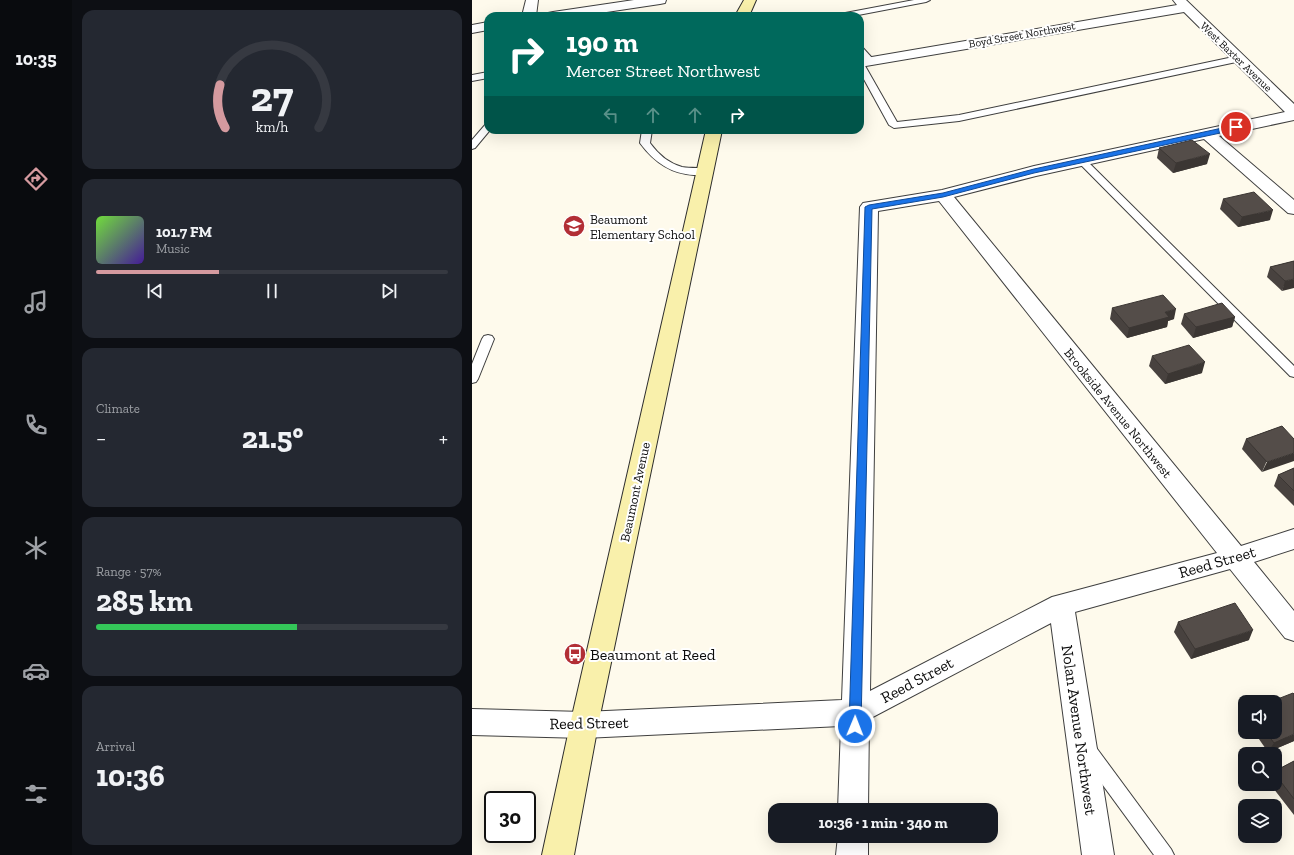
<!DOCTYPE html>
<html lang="en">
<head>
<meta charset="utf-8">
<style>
	:root { --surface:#171b24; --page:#242831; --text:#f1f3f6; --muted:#9ea1a6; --line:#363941; --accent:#d59a9f }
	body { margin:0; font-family:"Zilla Slab",serif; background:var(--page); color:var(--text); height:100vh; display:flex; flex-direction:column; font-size:15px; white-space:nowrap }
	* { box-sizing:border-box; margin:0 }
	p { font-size:13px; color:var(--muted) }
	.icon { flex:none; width:22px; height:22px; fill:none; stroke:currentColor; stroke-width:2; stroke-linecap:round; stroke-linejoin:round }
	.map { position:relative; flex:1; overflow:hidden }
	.details { display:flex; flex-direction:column; gap:10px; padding:10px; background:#0d0f14; width:400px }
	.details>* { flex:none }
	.top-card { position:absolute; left:12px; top:12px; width:380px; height:122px; border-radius:12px; box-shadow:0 4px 16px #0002; background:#00695c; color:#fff; overflow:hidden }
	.fabs { position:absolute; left:766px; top:695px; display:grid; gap:8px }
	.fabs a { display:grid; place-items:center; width:44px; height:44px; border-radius:8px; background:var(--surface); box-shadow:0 4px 16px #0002; font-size:20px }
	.speed { position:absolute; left:12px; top:791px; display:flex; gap:8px; font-size:20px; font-weight:700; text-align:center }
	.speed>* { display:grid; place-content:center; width:52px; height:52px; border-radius:50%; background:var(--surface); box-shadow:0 4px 16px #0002; line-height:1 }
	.speed .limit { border:2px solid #111; border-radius:6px; background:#fff; color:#111 }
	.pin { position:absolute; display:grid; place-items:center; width:34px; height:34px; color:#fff; margin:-17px; border:2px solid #fff; border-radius:50%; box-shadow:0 1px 4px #0007 }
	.me { position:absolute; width:44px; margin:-22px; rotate:1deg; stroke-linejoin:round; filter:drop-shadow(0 0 3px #0008) }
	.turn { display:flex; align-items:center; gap:14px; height:84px; padding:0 16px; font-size:18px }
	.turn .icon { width:52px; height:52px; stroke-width:2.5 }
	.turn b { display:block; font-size:28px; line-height:34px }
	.lanes { display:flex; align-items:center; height:38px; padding:0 16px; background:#0003; justify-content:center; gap:20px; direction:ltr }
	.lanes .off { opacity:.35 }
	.big { font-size:30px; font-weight:700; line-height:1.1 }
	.details .widget { flex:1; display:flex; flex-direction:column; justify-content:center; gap:6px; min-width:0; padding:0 14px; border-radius:12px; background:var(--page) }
	.details .dial { align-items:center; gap:0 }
	.dial svg { height:104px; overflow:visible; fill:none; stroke:var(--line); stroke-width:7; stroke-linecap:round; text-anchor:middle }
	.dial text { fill:var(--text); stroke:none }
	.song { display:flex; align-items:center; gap:12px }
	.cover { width:48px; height:48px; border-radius:6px; background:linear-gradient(135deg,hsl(100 70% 55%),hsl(260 70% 35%)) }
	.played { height:4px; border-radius:2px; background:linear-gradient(90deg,var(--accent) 35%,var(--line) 35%) }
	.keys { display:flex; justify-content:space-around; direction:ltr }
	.heat { display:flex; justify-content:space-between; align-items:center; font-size:22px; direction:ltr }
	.charge { height:6px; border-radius:3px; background:linear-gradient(90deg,#34c759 57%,var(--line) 0) }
	.trip { position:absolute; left:296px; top:803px; width:230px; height:40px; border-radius:12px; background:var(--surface); box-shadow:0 4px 16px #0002; font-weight:700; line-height:40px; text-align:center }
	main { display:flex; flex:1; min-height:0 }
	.menu { display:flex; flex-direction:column; width:72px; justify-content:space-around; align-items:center; background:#090b0e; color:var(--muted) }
	.menu .icon { width:28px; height:28px }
	.menu .current { color:var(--accent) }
	.menu b { font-size:18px; color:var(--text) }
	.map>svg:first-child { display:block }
</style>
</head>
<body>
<main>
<nav class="menu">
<b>10:35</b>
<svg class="icon current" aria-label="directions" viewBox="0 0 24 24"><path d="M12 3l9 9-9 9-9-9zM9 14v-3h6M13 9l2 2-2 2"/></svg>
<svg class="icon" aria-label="music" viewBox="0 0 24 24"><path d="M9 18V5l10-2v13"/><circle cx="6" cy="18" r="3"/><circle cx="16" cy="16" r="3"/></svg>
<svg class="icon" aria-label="phone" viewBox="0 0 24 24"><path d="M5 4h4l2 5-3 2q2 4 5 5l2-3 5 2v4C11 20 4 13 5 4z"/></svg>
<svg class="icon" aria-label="climate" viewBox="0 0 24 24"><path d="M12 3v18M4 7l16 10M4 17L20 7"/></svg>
<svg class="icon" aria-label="car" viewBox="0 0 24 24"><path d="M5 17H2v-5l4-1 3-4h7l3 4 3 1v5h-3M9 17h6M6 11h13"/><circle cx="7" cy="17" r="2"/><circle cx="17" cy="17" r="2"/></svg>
<svg class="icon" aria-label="filters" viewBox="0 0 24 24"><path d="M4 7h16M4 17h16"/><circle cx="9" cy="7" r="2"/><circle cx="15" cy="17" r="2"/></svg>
</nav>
<section class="details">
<div class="widget dial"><svg viewBox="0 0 100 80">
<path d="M14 69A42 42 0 1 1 86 69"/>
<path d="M14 69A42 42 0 0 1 10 36" stroke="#d59a9f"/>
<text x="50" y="56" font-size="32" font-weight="700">27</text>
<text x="50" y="72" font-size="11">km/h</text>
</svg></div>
<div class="widget">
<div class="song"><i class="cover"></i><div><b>101.7 FM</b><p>Music</p></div></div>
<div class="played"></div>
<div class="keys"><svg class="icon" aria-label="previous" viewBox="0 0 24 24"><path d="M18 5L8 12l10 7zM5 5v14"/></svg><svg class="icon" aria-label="pause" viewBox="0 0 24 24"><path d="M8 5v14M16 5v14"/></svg><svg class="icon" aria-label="next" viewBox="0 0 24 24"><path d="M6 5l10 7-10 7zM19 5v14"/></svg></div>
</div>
<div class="widget"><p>Climate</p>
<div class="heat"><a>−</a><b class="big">21.5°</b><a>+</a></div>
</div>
<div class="widget"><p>Range · 57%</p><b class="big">285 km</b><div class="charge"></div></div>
<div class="widget"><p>Arrival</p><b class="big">10:36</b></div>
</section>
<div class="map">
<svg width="822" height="855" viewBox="0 0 822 855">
	<rect width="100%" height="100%" fill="#fefaec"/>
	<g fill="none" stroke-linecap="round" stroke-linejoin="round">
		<!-- lane casing -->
		<g stroke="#3f3f3f" stroke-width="2">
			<g id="lane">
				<path d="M442,0H458L454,2L381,16H364L368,14Z"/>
				<path d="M388,48H391L401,59L402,61L401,63H395L388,55Z"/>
				<path d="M766,56L769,57L770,59L769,61L487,121L422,128L417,125L388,72V61L392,64L425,122L487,115Z"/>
				<path d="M16,72V78L0,81V75Z"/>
				<path d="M16,124V130H18L3,148L0,149V140L13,125Z"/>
				<path d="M170,130H180L178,143C186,154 196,163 210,167C218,169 232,166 237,172C233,176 228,175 222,175C199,174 182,162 168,143Z"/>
				<path d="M610,158L613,159L822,366V377L818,376L607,163L605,161L607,159Z"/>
				<path d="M16,335L20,336L22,339L6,379L4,382L0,383V364L10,339L12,336Z"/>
				<path d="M617,744L623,746L699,849L702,855H682L611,758L608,752L611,746Z"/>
			</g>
		</g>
		<!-- street casing -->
		<g stroke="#3f3f3f" stroke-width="2">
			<g id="street">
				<path d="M54,0H66L64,16H50Z"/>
				<path d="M162,0H194L193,3L188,4L108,16H74L76,13L81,12Z"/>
				<path d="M701,0H714L822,104V120L747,136L822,200V214L816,213L732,139L564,176L482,197L769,546L822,529V549L782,562L822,611V641L813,638L758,569L603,612L642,855H610L579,623L397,719L396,810H366L369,726L112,738L0,735V709L112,712L370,700L388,207L391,203L470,190L562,166L813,112L712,12L388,67V59L705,5ZM467,201L745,553L580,597L398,691L406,211Z"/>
				<path d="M16,22V30L0,33V25Z"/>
				<path d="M366,836H396V855H364Z"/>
			</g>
		</g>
		<!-- secondary casing -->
		<g stroke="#2e2e2e" stroke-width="2">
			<g id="secondary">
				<path d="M272,0H284L277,16H263Z"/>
				<path d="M234,130H250L126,725L102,855H70L98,725Z"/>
			</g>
		</g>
		<!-- lane -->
		<use href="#lane" fill="#fff" fill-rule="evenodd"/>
		<!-- street -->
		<use href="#street" fill="#fff" fill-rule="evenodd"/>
		<!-- secondary -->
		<use href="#secondary" fill="#f9f0ab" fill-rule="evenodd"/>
	</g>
	<!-- wall -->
	<g fill="#48423f">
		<path d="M687,148L735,164L701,173L685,158Z"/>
		<path d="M751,199L798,220L766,227L748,209Z"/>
		<path d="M822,261L810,291L795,277L798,267Z"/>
		<path d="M640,308L702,319L696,321L695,327L655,338L638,319Z"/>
		<path d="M712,314L763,317L760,327L721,338L709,324Z"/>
		<path d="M680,356L730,373L693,384L677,366Z"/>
		<path d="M810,426L790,472L770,449L774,439Z"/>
		<path d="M822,468V506L802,486L806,475Z"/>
		<path d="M706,622L777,640L719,659L702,632Z"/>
		<path d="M782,732H803L822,741L796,752Z"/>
		<path d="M822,761V815L798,784H803V771Z"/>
	</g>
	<!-- shaded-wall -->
	<g fill="#3b3633">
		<path d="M738,154L735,164L701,173L704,163Z"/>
		<path d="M801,210L798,220L766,227L770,217Z"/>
		<path d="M822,279V288L810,291L813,281Z"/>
		<path d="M704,309L702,319L696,321L695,327L655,338L657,328L693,312Z"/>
		<path d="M763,317L760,327L721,338L724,327Z"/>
		<path d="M733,362L730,373L693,384L696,374Z"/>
		<path d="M822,453V461L790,472L795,462Z"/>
		<path d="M781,630L777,640L719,659L723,649Z"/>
		<path d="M822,734V741L796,752L802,743Z"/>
	</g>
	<!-- building -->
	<g fill="#544d49" stroke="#3b3633">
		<path d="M720,140L738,154L704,163L687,148Z"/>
		<path d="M782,192L801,210L770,217L751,199Z"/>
		<path d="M822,261V279L813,281L798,267Z"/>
		<path d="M691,295L704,309L693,312L697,317L657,328L640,308Z"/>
		<path d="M750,303L763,317L724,327L712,314Z"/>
		<path d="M717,345L733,362L696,374L680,356Z"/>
		<path d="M810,426L822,439V453L795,462L774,439Z"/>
		<path d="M822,468V491L806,475Z"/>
		<path d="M763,603L781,630L723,649L706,622Z"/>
		<path d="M821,693L822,694V734L802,743L794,732H803V702H798Z"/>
		<path d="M822,761V799L803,774V771Z"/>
	</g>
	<!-- route -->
	<path fill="#1a73e8" stroke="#114b97" d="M764,125L767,126V129L562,173L471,197L400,209L389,726L387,730L383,732L379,730L377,726L393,207L397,205L471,193L562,169Z"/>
	<!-- icons -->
	<defs>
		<g id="school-disc" transform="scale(1.15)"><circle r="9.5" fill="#b22e35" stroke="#fff"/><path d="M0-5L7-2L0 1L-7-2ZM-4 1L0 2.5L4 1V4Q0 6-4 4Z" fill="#fff"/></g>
		<g id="bus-disc" transform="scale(1.15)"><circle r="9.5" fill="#b22e35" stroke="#fff"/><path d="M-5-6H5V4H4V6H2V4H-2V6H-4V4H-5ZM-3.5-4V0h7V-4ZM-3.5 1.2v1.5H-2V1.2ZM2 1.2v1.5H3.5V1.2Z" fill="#fff"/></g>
	</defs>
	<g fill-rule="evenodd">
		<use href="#school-disc" x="102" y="226"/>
		<use href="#bus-disc" x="103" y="654"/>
	</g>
	<g text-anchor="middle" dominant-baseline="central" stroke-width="4" stroke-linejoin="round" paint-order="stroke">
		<!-- far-street labels -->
		<g font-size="11" fill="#0c0c0c" stroke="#fff">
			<text transform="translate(550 35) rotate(-10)">Boyd Street Northwest</text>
			<text transform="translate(764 57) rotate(44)">West Baxter Avenue</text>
		</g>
		<!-- poi labels -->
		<g font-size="13" fill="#0c0c0c" stroke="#fff" text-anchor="start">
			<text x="118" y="219">Beaumont<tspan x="118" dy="15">Elementary School</tspan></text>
		</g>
		<!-- street labels -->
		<g font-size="13" fill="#0c0c0c" stroke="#fff">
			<text transform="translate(646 413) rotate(51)">Brookside Avenue Northwest</text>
			<text transform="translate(163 492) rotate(-78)">Beaumont Avenue</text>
		</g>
		<!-- near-street labels -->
		<g font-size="16" fill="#0c0c0c" stroke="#fff">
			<text transform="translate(745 562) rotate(-16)">Reed Street</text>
			<text transform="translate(445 680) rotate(-28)">Reed Street</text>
			<text transform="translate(117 723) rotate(-1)">Reed Street</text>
			<text transform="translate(607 730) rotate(82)">Nolan Avenue Northwest</text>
		</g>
		<!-- near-poi labels -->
		<g font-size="16" fill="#0c0c0c" stroke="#fff" text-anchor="start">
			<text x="118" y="654">Beaumont at Reed</text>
		</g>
	</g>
</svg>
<div class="fabs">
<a><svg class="icon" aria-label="sound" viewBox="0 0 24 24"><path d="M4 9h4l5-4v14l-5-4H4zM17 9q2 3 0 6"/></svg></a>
<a><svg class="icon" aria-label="search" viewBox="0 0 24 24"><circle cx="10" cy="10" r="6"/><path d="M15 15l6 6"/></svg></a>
<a><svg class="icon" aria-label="layers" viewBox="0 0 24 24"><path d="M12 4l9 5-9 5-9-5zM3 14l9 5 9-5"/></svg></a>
</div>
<div class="speed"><div class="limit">30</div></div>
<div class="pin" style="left:764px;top:127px;background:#d93025"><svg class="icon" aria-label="arrive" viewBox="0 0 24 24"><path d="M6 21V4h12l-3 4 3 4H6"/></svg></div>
<svg class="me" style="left:383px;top:726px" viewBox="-20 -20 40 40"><circle r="17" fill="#1a73e8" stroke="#fff" stroke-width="3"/><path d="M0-11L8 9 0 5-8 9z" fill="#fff"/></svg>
<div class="trip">10:36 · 1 min · 340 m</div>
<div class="top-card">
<div class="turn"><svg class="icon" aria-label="right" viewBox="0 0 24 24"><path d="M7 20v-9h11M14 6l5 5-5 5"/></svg><div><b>190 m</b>Mercer Street Northwest</div></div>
<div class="lanes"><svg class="icon off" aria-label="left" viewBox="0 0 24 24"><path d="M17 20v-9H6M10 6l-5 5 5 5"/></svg><svg class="icon off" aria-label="ahead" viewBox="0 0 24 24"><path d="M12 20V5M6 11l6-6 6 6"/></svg><svg class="icon off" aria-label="ahead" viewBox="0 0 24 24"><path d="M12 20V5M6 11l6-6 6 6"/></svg><svg class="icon" aria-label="right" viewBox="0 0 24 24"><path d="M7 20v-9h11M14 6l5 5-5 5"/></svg></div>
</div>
</div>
</main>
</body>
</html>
